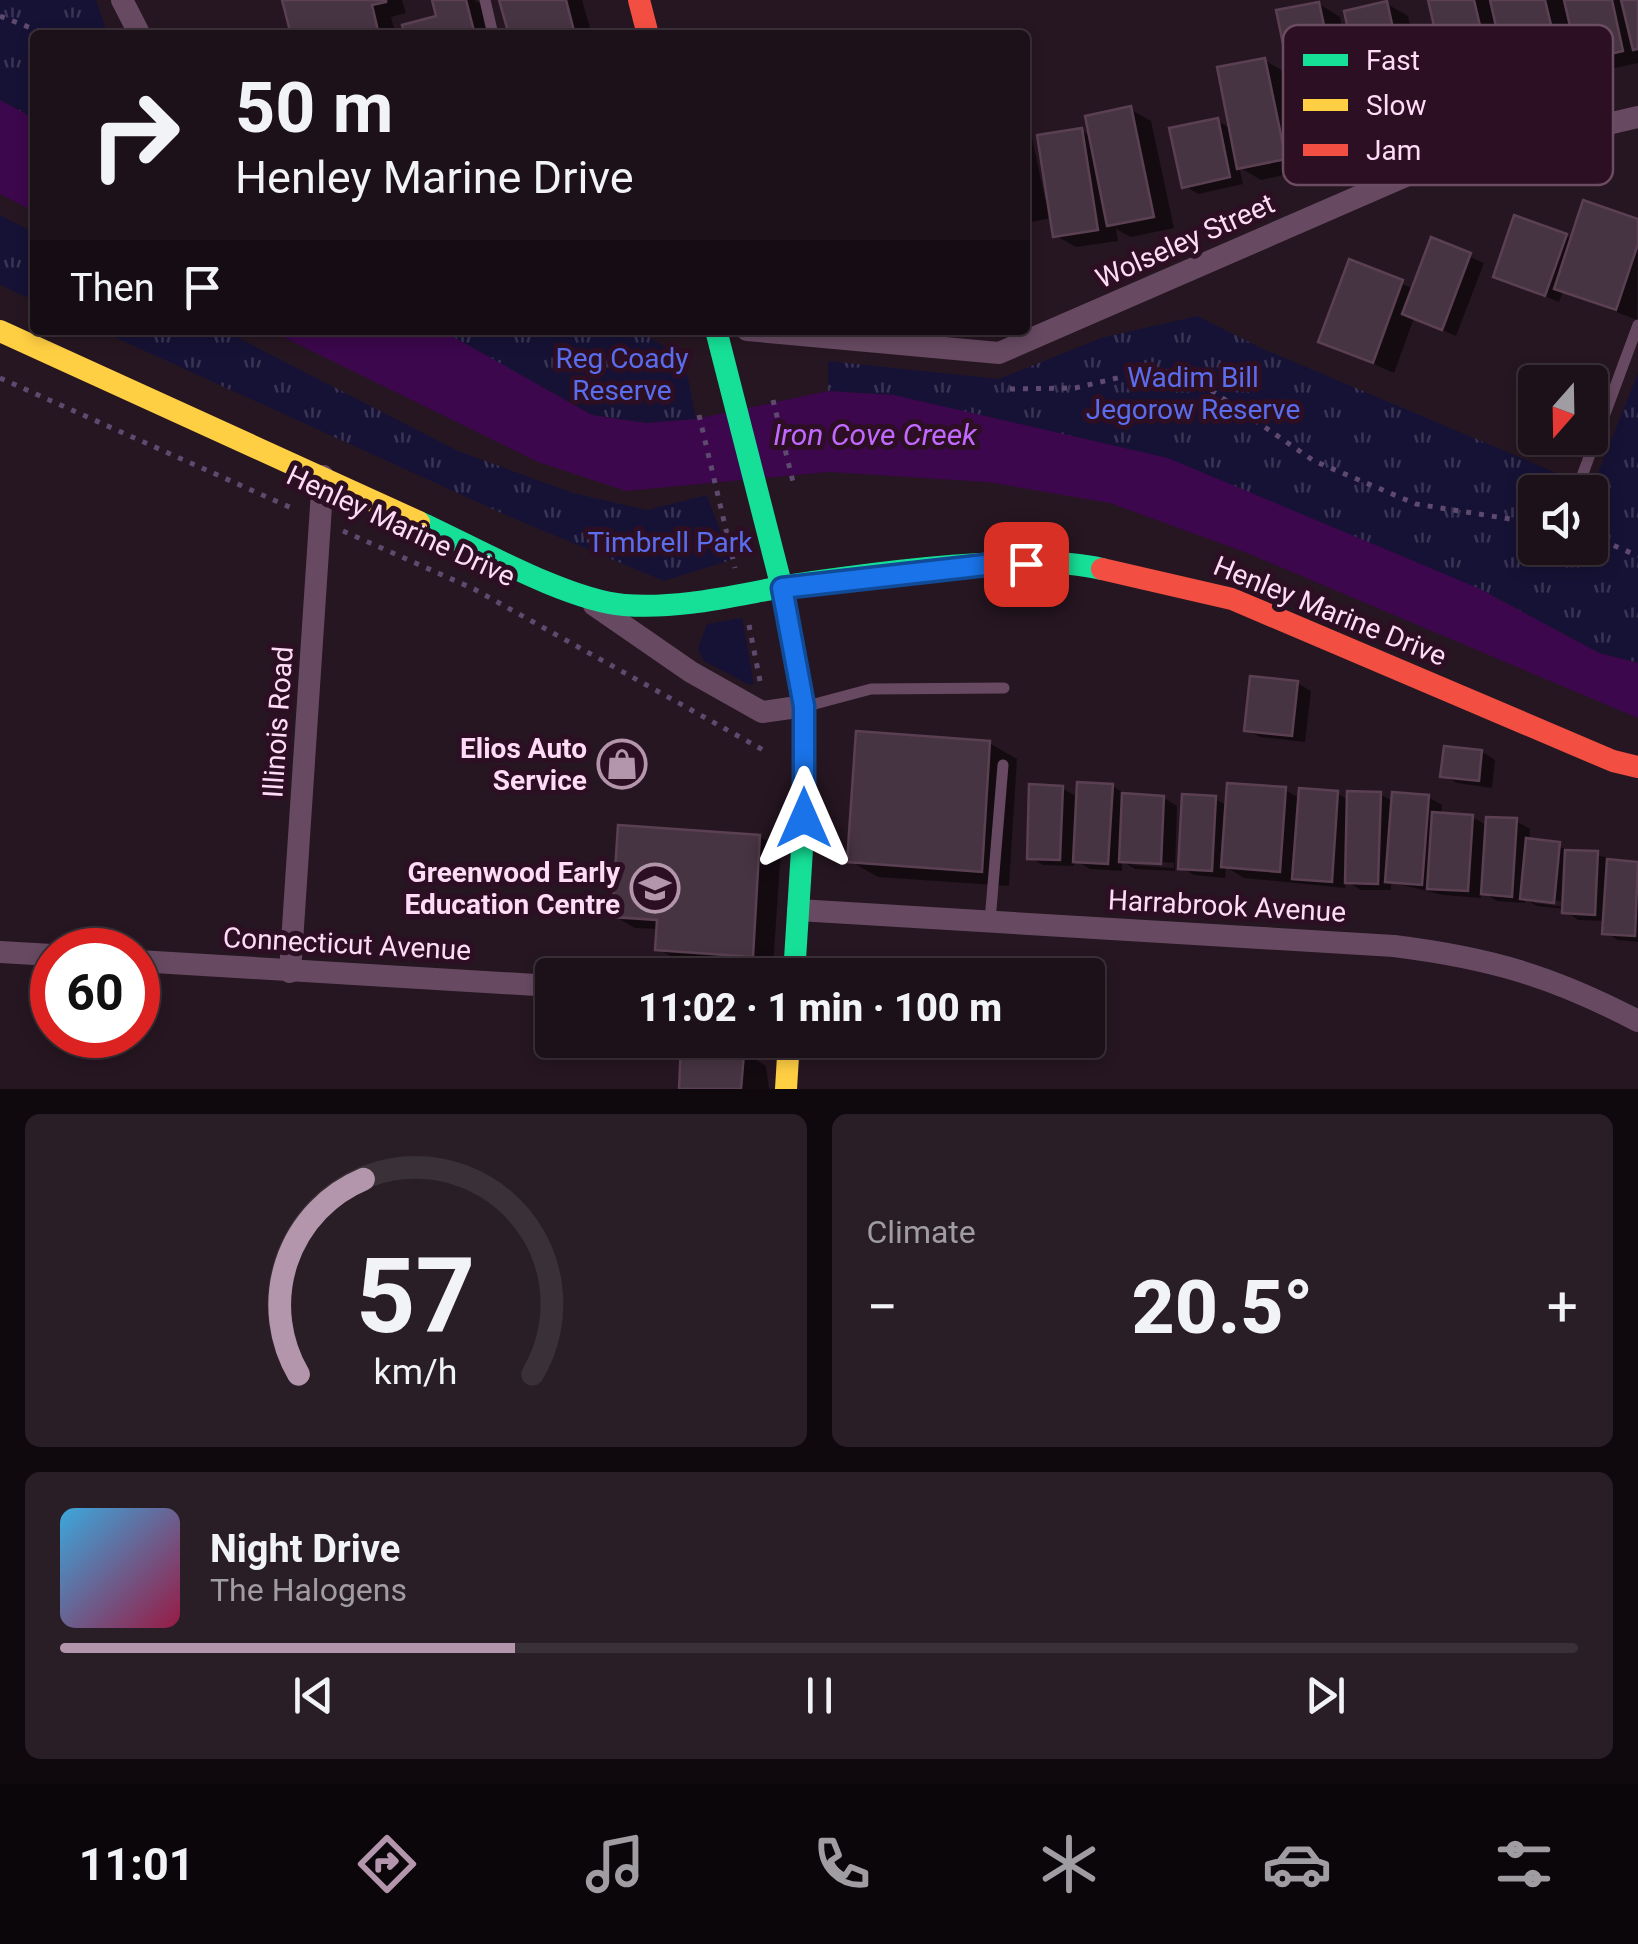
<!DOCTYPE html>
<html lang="en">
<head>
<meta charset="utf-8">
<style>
	:root { --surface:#1c1019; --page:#291e26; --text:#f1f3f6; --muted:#a09da2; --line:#3a3038; --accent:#b396ac }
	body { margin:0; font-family:Roboto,sans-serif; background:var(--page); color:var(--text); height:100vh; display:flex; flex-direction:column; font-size:38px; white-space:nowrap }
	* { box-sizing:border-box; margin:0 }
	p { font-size:32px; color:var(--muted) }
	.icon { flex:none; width:55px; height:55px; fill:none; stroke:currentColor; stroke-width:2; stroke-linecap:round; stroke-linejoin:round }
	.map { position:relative; height:1089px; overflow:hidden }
	.sheet { display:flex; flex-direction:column; gap:25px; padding:25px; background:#0f090e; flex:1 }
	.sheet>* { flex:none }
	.top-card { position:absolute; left:30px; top:30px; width:1000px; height:305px; border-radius:10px; box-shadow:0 5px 15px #0003,0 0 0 2px var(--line); background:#1c1019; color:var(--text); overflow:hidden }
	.needle { width:65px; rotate:200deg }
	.controls { position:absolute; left:1518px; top:365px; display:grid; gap:20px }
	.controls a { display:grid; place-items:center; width:90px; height:90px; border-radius:10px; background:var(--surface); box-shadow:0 5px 15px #0003,0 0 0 2px var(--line); font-size:50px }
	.speed { position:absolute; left:30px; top:928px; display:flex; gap:20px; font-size:50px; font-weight:700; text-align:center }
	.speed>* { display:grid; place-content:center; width:130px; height:130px; border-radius:50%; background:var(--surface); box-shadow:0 5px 15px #0003,0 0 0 2px var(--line); line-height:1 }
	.speed .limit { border:15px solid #d22; background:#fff; color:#111 }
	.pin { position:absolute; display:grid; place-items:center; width:85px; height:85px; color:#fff; margin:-42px; border-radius:20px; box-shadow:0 5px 15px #0006 }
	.me { position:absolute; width:110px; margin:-55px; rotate:0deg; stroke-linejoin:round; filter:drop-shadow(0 0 8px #0008) }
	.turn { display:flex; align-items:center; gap:35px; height:210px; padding:0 40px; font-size:45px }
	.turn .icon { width:130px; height:130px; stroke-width:2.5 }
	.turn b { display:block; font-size:70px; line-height:85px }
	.then { display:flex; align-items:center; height:95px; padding:0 40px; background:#0003; gap:20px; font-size:38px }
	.big { font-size:75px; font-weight:800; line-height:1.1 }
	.sheet .tile { flex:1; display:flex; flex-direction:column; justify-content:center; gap:15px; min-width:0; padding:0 35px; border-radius:15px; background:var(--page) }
	.sheet .dial { align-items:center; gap:0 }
	.dial svg { height:260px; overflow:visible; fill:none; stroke:var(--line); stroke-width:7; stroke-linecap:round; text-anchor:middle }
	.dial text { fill:var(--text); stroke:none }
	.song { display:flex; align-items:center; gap:30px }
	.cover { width:120px; height:120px; border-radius:15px; background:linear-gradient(135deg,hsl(200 70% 55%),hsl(340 70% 35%)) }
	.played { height:10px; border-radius:5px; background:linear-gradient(90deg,var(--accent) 30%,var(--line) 30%) }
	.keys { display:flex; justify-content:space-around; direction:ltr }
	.heat { display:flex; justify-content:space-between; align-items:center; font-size:55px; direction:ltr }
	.sheet .tiles { flex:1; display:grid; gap:25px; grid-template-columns:1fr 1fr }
	.tile:last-child { grid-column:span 2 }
	.trip { position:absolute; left:535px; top:958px; width:570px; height:100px; border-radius:10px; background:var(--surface); box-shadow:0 5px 15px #0003,0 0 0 2px var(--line); font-weight:800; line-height:100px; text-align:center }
	.menu { display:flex; height:160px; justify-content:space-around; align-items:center; background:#0b060a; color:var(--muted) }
	.menu .icon { width:70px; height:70px }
	.menu .selected { color:var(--accent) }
	.menu b { font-size:45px; color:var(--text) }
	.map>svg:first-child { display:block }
</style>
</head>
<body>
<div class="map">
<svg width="1638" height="1089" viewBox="0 0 1638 1089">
	<defs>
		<pattern id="grass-tufts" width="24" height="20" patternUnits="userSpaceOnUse" patternTransform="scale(2.5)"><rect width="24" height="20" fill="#161235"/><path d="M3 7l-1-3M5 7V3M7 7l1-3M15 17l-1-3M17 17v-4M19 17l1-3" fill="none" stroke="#393453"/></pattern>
	</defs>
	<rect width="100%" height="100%" fill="#261621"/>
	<!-- grass -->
	<g fill="url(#grass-tufts)" fill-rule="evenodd">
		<path d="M0,0H96L108,35H35V119L0,100Z"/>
		<path d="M0,215L35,233V301L0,285Z"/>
		<path d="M1197,316L1261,348L1592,488L1638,373V663L1599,653L1478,588L894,395L828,391V361L999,379L1101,338ZM1535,492H1590V548H1535Z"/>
		<path d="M99,330H223L458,451L573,493L647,510L707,495L731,560L664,581L508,516Z"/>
		<path d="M441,330H637L674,352L687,373L696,419L646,423L592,415Z"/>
	</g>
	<!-- garden -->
	<path fill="#161235" d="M742,618L754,684L750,685L704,661L698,649L707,624Z"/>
	<!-- water -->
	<g fill="#3c074c">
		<path d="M0,100L35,119V212L0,194Z"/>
		<path d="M269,330H441L592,415L646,423L696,419L828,391L894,395L1168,458L1478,588L1599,653L1638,663V718L1247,553L1110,503L987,482L829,472L626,491L538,462Z"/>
	</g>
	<!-- shadow -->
	<g fill="#0007" fill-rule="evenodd">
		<path d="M285,0H402L406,13L391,17L396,35H294Z"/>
		<path d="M438,0H474L485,6L492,35H407L439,18Z"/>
		<path d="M502,0H582L592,35H511Z"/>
		<path d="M1431,0H1638V63L1601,71L1575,56L1577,65L1528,77L1506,64L1512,88L1472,97L1451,85Z"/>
		<path d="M1319,4L1340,17L1365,139L1326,147L1304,135Z"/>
		<path d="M1387,4L1408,16L1430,117L1390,126L1369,114Z"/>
		<path d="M1264,60L1285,72L1306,170L1261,180L1239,167L1243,184L1198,194L1185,186L1217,121L1232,129Z"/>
		<path d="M1025,105L1045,199L1082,131L1092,137L1130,109L1151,121L1174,228L1131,237L1116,229L1118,241L1076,247L1055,235L1052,218L1025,223Z"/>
		<path d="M1638,221L1637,320L1563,291L1559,302L1496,276L1566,236L1573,240Z"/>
		<path d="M1432,240L1484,263L1456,336L1414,318L1394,373L1321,341L1350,262L1414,289Z"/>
		<path d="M1297,683L1311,691L1305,742L1260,737L1246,729Z"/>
		<path d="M989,743L1017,759L1009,886L878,877L850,861Z"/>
		<path d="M1482,752L1495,760L1492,788L1457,783L1443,775Z"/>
		<path d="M1112,786L1126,794L1164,798L1177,806L1175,871L1135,869L1122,861V871L1090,869L1074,859V866L1043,865L1029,857L1062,788L1079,798ZM1132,860L1174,863V868L1132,865Z"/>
		<path d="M1285,790L1301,799L1338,794L1349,800L1380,794L1394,802L1428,797L1442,805L1441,815L1472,817L1488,826L1516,821L1530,829L1529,841L1638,864V942L1618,940L1605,932V921L1578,920L1564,909L1537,906L1525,899V903L1497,901L1482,892L1481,898L1443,895L1391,882V890H1361L1346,881L1345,888L1244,878L1226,867L1225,878L1194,875L1180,867L1215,799L1228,806ZM1534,898L1567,902L1566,907L1534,903Z"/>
		<path d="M760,837L781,849L773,967L679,961L658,949L659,929L635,928L614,916Z"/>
		<path d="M738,1049L766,1066L769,1089H681Z"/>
	</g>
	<!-- building -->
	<g fill="#473442" stroke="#5a4052" stroke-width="2.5">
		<path d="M282,0H386V2L372,5L379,35H291Z"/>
		<path d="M432,0H466L475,35H405L402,25L436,16Z"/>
		<path d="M499,0H566L575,35H509Z"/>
		<path d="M1428,0H1474L1492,77L1448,87Z"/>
		<path d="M1490,0H1545L1558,54L1505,66Z"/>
		<path d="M1564,0H1612L1623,51L1578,61Z"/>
		<path d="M1621,0H1638V49L1633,50Z"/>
		<path d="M1387,1L1410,106L1366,115L1344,11Z"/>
		<path d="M1319,2L1346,128L1302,136L1276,10Z"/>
		<path d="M1265,58L1286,159L1237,169L1217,67Z"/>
		<path d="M1131,106L1154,217L1107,226L1085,116Z"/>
		<path d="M1218,118L1230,177L1182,188L1169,128Z"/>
		<path d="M1082,128L1098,230L1053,237L1037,135Z"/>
		<path d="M1583,200L1638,219V244L1616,310L1554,289Z"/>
		<path d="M1514,215L1567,234L1545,296L1493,277Z"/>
		<path d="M1431,237L1471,253L1442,330L1402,314Z"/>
		<path d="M1349,259L1403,280L1373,363L1318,342Z"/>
		<path d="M1250,676L1298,681L1292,736L1244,731Z"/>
		<path d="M856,731L990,741L982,872L847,862Z"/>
		<path d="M1444,746L1482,750L1479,781L1440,777Z"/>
		<path d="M1077,782L1113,784L1108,864L1073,862Z"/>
		<path d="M1227,783L1286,787L1280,872L1221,867Z"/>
		<path d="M1029,784L1063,786L1060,860L1027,859Z"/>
		<path d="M1299,788L1338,791L1332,882L1292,879Z"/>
		<path d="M1347,791L1381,792L1378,884L1345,883Z"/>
		<path d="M1392,792L1429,795L1422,885L1385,882Z"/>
		<path d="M1122,793L1164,796L1161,864L1119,862Z"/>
		<path d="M1182,794L1216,796L1212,871L1178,869Z"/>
		<path d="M1432,812L1473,815L1468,891L1427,889Z"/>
		<path d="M1486,817L1517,818L1512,897L1481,894Z"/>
		<path d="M618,825L760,835L753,957L655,950L657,920L612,917Z"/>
		<path d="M1526,838L1560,842L1554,903L1520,899Z"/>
		<path d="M1565,850L1598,851L1595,915L1562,913Z"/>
		<path d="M1607,859L1638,862L1635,936L1602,934Z"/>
		<path d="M681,1044L738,1047L744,1053L741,1089H679Z"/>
	</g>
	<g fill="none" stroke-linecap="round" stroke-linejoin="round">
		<!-- path -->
		<g stroke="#5e4a6e" stroke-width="5" stroke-dasharray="5 8" stroke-linecap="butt">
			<path d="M0,16L49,35"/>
			<path d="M0,378L296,510"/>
			<path d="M1010,389L1075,388L1151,370L1178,373L1208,388L1314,461L1416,504L1535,523"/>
			<path d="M773,400L794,486"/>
			<path d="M699,415L735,568"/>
			<path d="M343,531L474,589L765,751"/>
			<path d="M1590,535L1638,556"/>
			<path d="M749,625L760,681"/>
		</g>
		<!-- lane -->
		<g stroke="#674a62" stroke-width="11">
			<path d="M485,0L493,35"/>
			<path d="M1582,476L1638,325"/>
			<path d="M811,705L871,689L1004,688"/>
			<path d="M990,921L1003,765"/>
		</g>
		<!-- street -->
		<g stroke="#674a62" stroke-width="22">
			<path d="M122,0L140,35"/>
			<path d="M747,330L999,353L1431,165L1638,117"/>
			<path d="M594,605L691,672L762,712L804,706"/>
			<path d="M798,910L1394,946C1490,958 1552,976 1638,1021"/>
			<path d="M0,952L52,955"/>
			<path d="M138,961L552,986"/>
			<path d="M290,972L323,476"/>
		</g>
		<!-- fast -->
		<g stroke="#16e098" stroke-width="22">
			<path d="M716,330L782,588L804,706V818L794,975"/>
			<path d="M419,522C474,547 566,600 624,605C689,610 749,591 813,582C888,571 1031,552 1102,569"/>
		</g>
		<!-- slow -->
		<g stroke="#ffcf43" stroke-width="22">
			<path d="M0,331L419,522"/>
			<path d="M786,1089L789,1040"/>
		</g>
		<!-- jam -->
		<g stroke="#f24e42" stroke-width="22">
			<path d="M639,0L648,35"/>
			<path d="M1102,569L1232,599L1613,761L1638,767"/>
		</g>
	</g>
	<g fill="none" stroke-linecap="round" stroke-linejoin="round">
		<!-- route casing -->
		<g stroke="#114b97" stroke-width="25">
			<path id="route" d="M804,818V706L782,588L994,564H1026"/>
		</g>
		<!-- route -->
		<use href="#route" stroke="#1a73e8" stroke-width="18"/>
	</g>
	<!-- icons -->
	<defs>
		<g id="shop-ring" transform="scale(2.5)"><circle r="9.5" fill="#2d0f24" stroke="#b396ac" stroke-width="1.5"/><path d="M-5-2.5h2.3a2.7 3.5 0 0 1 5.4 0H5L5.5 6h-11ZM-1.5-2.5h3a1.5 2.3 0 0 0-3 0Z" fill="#b396ac"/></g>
		<g id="school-ring" transform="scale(2.5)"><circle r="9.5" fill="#2d0f24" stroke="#b396ac" stroke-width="1.5"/><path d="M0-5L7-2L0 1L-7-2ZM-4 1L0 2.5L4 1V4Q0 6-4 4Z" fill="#b396ac"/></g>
	</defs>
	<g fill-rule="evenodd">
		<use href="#shop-ring" x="622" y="764"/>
		<use href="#school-ring" x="655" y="888"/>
	</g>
	<g text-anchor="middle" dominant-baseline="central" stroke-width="10" stroke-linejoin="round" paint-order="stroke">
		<!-- street labels -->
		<g font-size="28" fill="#ffdbf7" stroke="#2d0f24">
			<text transform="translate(1185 241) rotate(-24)">Wolseley Street</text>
			<text transform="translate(401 526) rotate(25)">Henley Marine Drive</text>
			<text transform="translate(1330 611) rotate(22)">Henley Marine Drive</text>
			<text transform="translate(278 722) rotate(-86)">Illinois Road</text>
			<text transform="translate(1227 906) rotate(3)">Harrabrook Avenue</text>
			<text transform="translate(347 944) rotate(3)">Connecticut Avenue</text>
		</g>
		<!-- park labels -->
		<g font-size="28" fill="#596ded" stroke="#2d0f24">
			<text x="622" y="358">Reg Coady<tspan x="622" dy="32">Reserve</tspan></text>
			<text x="1193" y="377">Wadim Bill<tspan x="1193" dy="32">Jegorow Reserve</tspan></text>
			<text x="670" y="542">Timbrell Park</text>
		</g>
		<!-- poi labels -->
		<g font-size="28" font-weight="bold" fill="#ffdbf7" stroke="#2d0f24" text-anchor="end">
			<text x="587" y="748">Elios Auto<tspan x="587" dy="32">Service</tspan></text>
			<text x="620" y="872">Greenwood Early<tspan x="620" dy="32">Education Centre</tspan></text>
		</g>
		<!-- water labels -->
		<g font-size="30" font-style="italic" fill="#c169ff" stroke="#2d0f24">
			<text x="875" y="434">Iron Cove Creek</text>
		</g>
	</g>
	<!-- legend -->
	<rect x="1283" y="25" width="330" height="160" rx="15" fill="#2d0f24" stroke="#6c4c63" stroke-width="2.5"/>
	<rect x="1303" y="54" width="45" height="12" fill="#16e098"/>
	<rect x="1303" y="99" width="45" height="12" fill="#ffcf43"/>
	<rect x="1303" y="144" width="45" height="12" fill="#f24e42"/>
	<g font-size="28" fill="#ffdbf7">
		<text x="1366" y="70">Fast</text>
		<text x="1366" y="115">Slow</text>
		<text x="1366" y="160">Jam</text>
	</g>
</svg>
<div class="controls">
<a><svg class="needle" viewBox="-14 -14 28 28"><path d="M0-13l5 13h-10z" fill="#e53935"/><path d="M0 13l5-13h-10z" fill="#a09da2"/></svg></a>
<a><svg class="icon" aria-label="sound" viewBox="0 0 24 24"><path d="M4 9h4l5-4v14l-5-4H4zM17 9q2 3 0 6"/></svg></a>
</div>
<div class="speed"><div class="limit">60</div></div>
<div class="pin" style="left:1026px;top:564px;background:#d93025"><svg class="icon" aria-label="arrive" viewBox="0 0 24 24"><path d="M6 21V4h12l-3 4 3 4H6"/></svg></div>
<svg class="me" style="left:804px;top:818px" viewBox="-20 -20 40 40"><path d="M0-17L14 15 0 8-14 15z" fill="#1a73e8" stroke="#fff" stroke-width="4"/></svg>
<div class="trip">11:02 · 1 min · 100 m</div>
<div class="top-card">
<div class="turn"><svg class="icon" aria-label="right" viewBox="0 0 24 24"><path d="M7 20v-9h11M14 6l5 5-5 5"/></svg><div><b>50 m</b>Henley Marine Drive</div></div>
<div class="then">Then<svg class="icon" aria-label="arrive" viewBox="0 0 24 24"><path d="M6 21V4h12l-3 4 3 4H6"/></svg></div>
</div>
</div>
<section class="sheet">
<div class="tiles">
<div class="tile dial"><svg viewBox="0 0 100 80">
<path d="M14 69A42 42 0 1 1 86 69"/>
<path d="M14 69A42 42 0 0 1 34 9" stroke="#b396ac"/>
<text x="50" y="56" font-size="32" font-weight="700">57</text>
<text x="50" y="72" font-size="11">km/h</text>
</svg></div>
<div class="tile"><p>Climate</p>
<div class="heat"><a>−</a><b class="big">20.5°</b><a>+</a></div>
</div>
<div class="tile">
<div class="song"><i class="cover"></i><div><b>Night Drive</b><p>The Halogens</p></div></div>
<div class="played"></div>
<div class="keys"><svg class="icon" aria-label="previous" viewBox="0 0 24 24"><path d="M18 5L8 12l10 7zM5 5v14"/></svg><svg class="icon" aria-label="pause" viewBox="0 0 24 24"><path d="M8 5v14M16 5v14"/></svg><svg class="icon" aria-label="next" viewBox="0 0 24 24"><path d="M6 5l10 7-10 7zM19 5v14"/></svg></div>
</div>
</div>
</section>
<nav class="menu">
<b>11:01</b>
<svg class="icon selected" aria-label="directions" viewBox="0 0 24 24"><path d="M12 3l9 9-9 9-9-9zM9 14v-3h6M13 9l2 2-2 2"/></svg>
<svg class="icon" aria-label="music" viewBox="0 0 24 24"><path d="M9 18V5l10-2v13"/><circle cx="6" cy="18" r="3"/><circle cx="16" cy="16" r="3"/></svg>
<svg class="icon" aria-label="phone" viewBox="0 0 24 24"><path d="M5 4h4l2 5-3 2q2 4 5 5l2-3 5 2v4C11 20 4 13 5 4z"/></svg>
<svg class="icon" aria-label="climate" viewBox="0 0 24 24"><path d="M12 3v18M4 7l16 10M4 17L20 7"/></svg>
<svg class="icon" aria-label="car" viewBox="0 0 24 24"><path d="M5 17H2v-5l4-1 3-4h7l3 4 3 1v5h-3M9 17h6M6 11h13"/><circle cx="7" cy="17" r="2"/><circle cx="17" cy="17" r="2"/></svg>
<svg class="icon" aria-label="filters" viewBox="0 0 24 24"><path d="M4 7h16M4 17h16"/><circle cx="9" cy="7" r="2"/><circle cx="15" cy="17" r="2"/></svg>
</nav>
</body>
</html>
